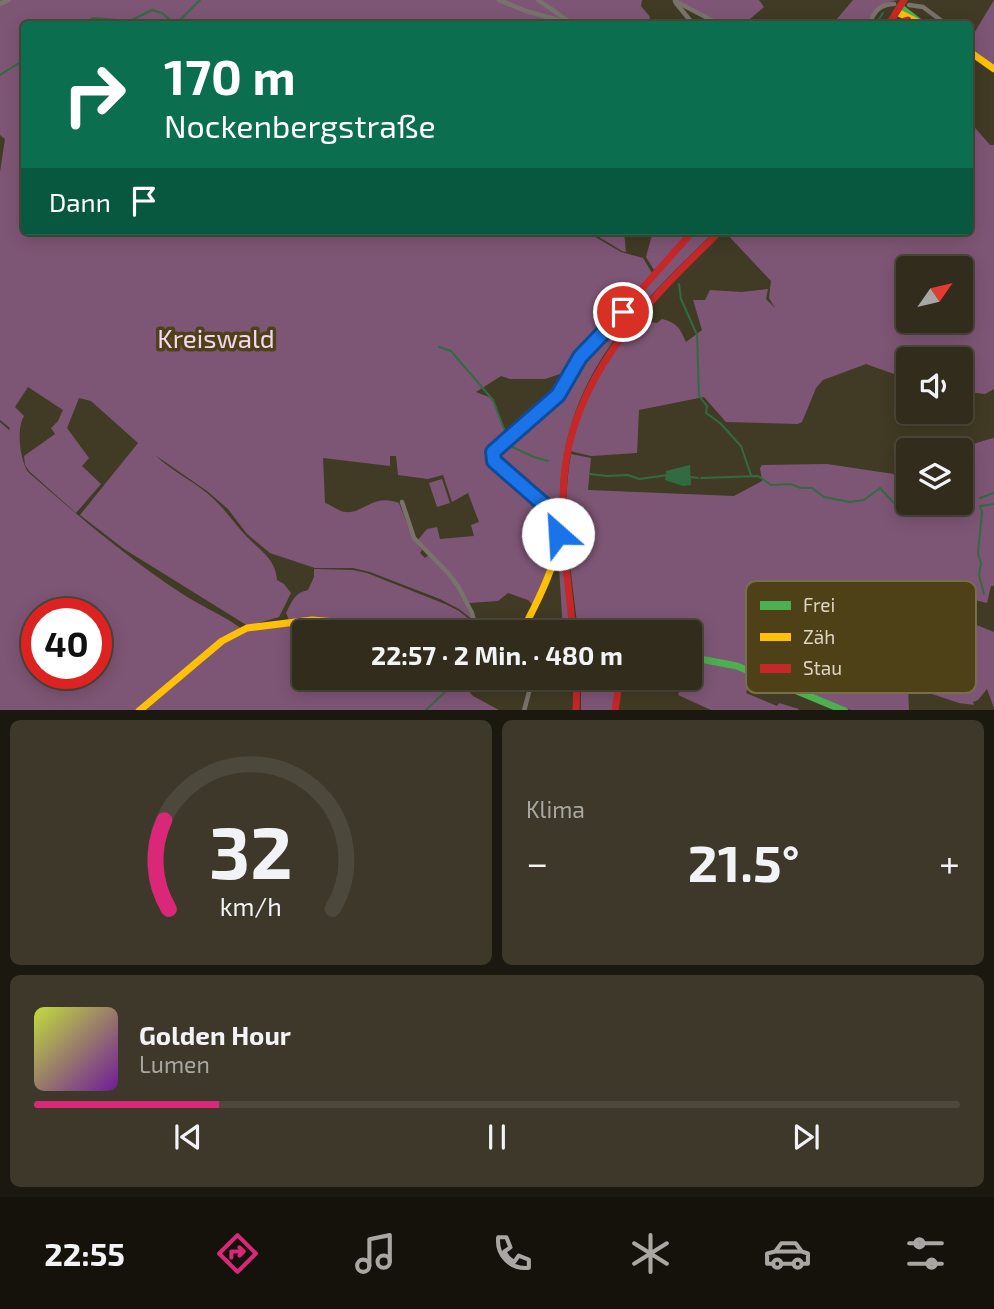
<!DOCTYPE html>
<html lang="de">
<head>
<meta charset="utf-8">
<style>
	:root { --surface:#312c1c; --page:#3d3829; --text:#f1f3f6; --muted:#a8a7a3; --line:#4c483b; --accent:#db2777 }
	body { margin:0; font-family:"Exo 2",sans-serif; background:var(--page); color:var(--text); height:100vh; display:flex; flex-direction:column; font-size:26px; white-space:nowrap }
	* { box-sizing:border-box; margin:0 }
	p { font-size:23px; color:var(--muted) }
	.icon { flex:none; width:38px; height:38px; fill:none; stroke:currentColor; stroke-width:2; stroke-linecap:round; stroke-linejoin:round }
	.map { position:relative; height:710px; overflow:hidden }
	.panel { display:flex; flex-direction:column; gap:10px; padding:10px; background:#1b180f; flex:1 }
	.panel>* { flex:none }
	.top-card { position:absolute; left:21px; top:21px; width:952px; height:214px; border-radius:7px; box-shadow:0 4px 18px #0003,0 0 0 2px var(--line); background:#0b6e4f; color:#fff; overflow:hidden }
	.needle { width:46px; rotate:56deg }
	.controls { position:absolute; left:896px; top:256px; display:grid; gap:14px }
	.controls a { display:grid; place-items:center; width:77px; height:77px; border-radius:7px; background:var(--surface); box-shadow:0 4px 18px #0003,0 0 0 2px var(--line); font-size:35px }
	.speed { position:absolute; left:21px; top:598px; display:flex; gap:14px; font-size:35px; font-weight:700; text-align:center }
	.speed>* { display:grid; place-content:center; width:91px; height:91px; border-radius:50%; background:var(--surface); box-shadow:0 4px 18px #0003,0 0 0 2px var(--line); line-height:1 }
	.speed .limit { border:10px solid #d22; background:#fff; color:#111 }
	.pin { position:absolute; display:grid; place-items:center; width:60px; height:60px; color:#fff; margin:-30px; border:4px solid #fff; border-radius:50%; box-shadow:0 2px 7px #0007 }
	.me { position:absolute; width:77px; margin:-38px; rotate:334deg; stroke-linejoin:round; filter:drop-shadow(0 0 5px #0008) }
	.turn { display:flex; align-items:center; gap:24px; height:147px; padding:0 28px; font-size:32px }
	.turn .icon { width:91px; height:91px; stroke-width:2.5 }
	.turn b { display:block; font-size:49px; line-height:60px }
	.then { display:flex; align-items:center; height:66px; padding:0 28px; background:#0003; gap:14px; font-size:26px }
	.big { font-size:52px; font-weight:700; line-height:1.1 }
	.panel .tile { flex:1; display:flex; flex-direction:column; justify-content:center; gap:10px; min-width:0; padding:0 24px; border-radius:10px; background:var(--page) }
	.panel .dial { align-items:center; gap:0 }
	.dial svg { height:182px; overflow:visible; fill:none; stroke:var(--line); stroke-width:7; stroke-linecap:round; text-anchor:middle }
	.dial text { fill:var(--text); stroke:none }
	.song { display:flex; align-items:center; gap:21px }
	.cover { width:84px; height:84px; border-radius:10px; background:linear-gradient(135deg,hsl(70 70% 55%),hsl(280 70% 35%)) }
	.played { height:7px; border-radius:4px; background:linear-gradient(90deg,var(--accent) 20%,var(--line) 20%) }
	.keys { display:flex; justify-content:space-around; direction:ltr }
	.heat { display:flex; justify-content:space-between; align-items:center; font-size:38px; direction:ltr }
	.panel .tiles { flex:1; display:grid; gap:10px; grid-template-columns:1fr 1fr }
	.tile:last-child { grid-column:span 2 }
	.trip { position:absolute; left:292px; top:620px; width:410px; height:70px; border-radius:7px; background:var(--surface); box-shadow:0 4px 18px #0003,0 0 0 2px var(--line); font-weight:700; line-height:70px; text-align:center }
	.tab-bar { display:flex; height:112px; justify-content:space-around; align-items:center; background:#14120b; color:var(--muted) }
	.tab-bar .icon { width:49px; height:49px }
	.tab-bar .selected { color:var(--accent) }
	.tab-bar b { font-size:32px; color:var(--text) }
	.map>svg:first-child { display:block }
</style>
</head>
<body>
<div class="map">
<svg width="994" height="711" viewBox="0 0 994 711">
	<rect width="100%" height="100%" fill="#413b25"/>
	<!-- green -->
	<g fill="#7e5675" fill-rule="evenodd">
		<path d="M0,0H642L641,6L650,17L648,24H24V231H585L621,252L643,258L652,273L610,326L579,356L569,371L545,379H510L501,376L476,392L489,397L494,403L507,435L492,445L491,455C515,478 564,511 556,549C551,569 541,587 533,605L528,600L508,593L498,601L469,603L460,586L417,541L427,529L437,527L440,539L474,536L471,525L479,522L468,493L452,502L443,475L428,479L398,475L396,456H390V466L323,458L325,503C332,505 339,512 346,512C363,514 373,493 399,503L412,537L422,550L420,553L425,558L429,555L453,580L473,620L459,609L440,599L370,572L353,568H315L270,553L247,534L228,509L207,491L155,455C169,469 191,480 207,493C224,507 233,522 247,537C260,550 276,560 277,580L284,584L291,593L279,617L248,626L124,549L80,515L138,443L91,401L79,398L67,428L89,458L82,466L101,484L76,513L29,471L25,465L24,456L55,434L51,428L58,421L63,410L28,387L15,407L24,416C16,429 20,460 28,472C77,515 126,557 181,593C201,606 223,615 242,629L137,710H0V422L9,430L10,428L0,420V172L5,139L0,135ZM37,614H96V674H37Z"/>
		<path d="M676,0H759L764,7L744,24H721Z"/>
		<path d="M853,0H898C883,3 874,7 868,24H843V22L836,20Z"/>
		<path d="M994,0V66L970,49V40Z"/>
		<path d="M970,122L990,145H994V389L985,394L961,391V359H908V379L866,364L823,380L816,388L802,422L798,424L726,422L704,397L639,410L637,453L591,456L570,451C584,399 603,362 637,320L657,323L662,319C677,323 680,328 686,342L702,330L693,300H705L710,290L742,292L768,289L766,299L775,308L769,298L771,281L724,231H970ZM908,268H961V320H908Z"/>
		<path d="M589,231H624L626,252L622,251Z"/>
		<path d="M653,231H691L654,270L646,257Z"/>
		<path d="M696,231H715C633,311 563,376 560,499C559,543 566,588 570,632H563L559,567L550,575C564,538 564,514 529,491C518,483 507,471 497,462L495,453L548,407L584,357L611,329L655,274Z"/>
		<path d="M994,438V586H991L987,603L951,594L949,614L994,632V708L987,689L978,700L973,702L974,705L959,703L908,686L909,710H851L802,691L814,660L789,650L776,680L738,664L690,653V632L645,630L644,632H578C572,574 560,512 571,454L591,458L588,490L734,496L762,481L760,468L762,465L827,464L907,476L908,502H961V484L965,483L961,469V450H957V447C967,448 982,440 994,438Z"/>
		<path d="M442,479L450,503L437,507L429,483Z"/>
		<path d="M314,569L353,570L367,573L445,604L459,611L474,623L472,631L311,618L289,620L286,613C292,602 294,593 308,590L314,577Z"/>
		<path d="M317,621L314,626L329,632H304V677H335L336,680L358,685L361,677H456L473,696L499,710L143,711L221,644L248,630Z"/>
		<path d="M695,659L737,668L753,674L746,693L777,706L779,703L799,709L798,711L711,710L678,695L686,677H690V670Z"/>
		<path d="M581,677H617L612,710L581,711Z"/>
	</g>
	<!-- water -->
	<path fill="#326b42" d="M690,465L691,485L683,486L665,480L666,471Z"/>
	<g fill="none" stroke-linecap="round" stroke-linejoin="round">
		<!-- stream -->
		<g stroke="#326b42" stroke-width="2">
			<path d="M179,21L200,0"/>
			<path d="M84,24L93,18L130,21L152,10L162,13L170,20L183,21L194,24"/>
			<path d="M876,24L883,13"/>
			<path d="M0,75L24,60"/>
			<path d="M679,284L681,299L697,335L699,396L707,406L706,413L720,423L741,446L751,475"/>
			<path d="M439,347L451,351L493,400L506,434"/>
			<path d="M506,444L534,457L548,461"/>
			<path d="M590,474L607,476L628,475L639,479L668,475"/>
			<path d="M690,477L698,478"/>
			<path d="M701,478L758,476L771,485L790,484L801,488H812L824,497L850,502L864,500L880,488L894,503L908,501"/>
			<path d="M980,498L994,493"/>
			<path d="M930,502L950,506L971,501"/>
			<path d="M984,594L979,575L981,563L978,554L982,512L980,506L994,504"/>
			<path d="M425,711L448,689L456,677"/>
		</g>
		<!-- street -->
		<g stroke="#7a726d" stroke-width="4.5">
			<path d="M499,0L526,11L572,24"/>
			<path d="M538,0L570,22"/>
			<path d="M675,1L719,24"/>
			<path d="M676,3L693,24"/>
			<path d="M0,4L9,0"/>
			<path d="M909,5L923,7L946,24"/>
			<path d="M870,24C873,12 880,4 894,4"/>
			<path d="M402,502L414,538L448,573L458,586L472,613L477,632"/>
			<path d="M524,711L529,692L526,677"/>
		</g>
		<!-- fast -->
		<g stroke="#4caf50" stroke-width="7">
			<path d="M900,7L918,21"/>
			<path d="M690,657L737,666L845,711"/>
		</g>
		<!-- slow -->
		<g stroke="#ffc107" stroke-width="7">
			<path d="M897,12L921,24"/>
			<path d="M970,52L994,69"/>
			<path d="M522,632C537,600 575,540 547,507C532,490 511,476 494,461L493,452L558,395L581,357L606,332L632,300"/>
			<path d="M139,711L222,641L247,628L312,620L456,632"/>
		</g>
		<!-- jam -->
		<g stroke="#c62828" stroke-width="7">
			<path d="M889,24L904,0"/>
			<path d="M895,24L908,20"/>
			<path d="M632,300L693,231"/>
			<path d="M573,632C568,581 560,529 564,478C572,373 650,300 720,231"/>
			<path d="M576,711L577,677"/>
			<path d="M615,711L620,677"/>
		</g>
	</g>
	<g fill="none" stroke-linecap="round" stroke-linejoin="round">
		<!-- route casing -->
		<g stroke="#114b97" stroke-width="18">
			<path id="route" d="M558,534L554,518L548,508L494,461L493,452L558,395L580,357L623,312"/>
		</g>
		<!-- route -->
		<use href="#route" stroke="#1a73e8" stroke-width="12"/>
	</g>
	<g text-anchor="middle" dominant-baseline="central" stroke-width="7" stroke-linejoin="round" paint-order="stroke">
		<!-- park labels -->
		<g font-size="26" fill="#f6d5f0" stroke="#4e4118">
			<text x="216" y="337">Kreiswald</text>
		</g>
	</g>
	<!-- legend -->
	<rect x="746" y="581" width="230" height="112" rx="10" fill="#4e4118" stroke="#796e4a" stroke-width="2"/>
	<rect x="760" y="601" width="31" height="9" fill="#4caf50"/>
	<rect x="760" y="633" width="31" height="8" fill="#ffc107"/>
	<rect x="760" y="664" width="31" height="9" fill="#c62828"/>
	<g font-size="19" fill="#ddd6c0">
		<text x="803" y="612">Frei</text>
		<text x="803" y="644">Zäh</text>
		<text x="803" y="675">Stau</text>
	</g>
</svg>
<div class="controls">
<a><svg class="needle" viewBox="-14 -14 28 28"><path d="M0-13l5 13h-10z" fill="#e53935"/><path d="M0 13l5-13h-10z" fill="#a8a7a3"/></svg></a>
<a><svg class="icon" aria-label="sound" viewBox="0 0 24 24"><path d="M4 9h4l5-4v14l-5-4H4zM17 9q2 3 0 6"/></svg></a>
<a><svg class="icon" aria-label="layers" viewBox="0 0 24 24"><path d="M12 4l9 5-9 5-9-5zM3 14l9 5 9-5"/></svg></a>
</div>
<div class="speed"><div class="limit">40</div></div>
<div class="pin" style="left:623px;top:312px;background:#d93025"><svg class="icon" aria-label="arrive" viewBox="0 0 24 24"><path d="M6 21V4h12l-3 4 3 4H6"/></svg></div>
<svg class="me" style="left:558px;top:534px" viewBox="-20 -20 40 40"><circle r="19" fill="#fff"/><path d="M0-13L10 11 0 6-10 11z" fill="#1a73e8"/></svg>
<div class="trip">22:57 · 2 Min. · 480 m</div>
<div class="top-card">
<div class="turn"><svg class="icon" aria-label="right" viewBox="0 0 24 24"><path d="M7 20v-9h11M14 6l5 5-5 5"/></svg><div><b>170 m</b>Nockenbergstraße</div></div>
<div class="then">Dann<svg class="icon" aria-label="arrive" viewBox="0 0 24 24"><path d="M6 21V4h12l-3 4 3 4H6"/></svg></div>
</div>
</div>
<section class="panel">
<div class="tiles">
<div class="tile dial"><svg viewBox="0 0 100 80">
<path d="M14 69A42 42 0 1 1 86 69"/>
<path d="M14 69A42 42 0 0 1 12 30" stroke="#db2777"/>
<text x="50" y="56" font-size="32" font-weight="700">32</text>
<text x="50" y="72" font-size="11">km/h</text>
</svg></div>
<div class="tile"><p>Klima</p>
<div class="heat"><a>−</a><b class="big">21.5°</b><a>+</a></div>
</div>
<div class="tile">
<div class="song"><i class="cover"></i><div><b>Golden Hour</b><p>Lumen</p></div></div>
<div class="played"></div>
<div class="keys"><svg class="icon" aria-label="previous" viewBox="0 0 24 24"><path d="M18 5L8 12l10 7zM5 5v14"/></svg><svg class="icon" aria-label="pause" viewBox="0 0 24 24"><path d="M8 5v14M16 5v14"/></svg><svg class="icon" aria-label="next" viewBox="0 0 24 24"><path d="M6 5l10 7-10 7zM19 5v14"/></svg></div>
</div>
</div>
</section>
<nav class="tab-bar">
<b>22:55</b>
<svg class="icon selected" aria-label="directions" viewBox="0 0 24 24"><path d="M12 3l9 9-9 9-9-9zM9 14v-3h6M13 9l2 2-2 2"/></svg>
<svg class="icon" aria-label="music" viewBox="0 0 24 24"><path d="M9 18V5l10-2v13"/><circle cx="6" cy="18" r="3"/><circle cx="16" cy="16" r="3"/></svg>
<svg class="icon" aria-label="phone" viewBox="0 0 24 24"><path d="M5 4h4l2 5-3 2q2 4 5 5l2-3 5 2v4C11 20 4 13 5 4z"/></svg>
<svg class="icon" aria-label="climate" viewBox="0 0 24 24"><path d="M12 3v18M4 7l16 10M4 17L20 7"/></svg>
<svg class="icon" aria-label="car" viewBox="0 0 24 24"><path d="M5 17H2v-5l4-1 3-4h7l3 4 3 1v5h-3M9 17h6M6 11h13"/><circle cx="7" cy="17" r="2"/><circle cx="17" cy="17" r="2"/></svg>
<svg class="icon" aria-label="filters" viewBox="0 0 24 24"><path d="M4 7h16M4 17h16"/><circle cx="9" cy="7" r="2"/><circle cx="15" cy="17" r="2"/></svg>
</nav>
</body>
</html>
